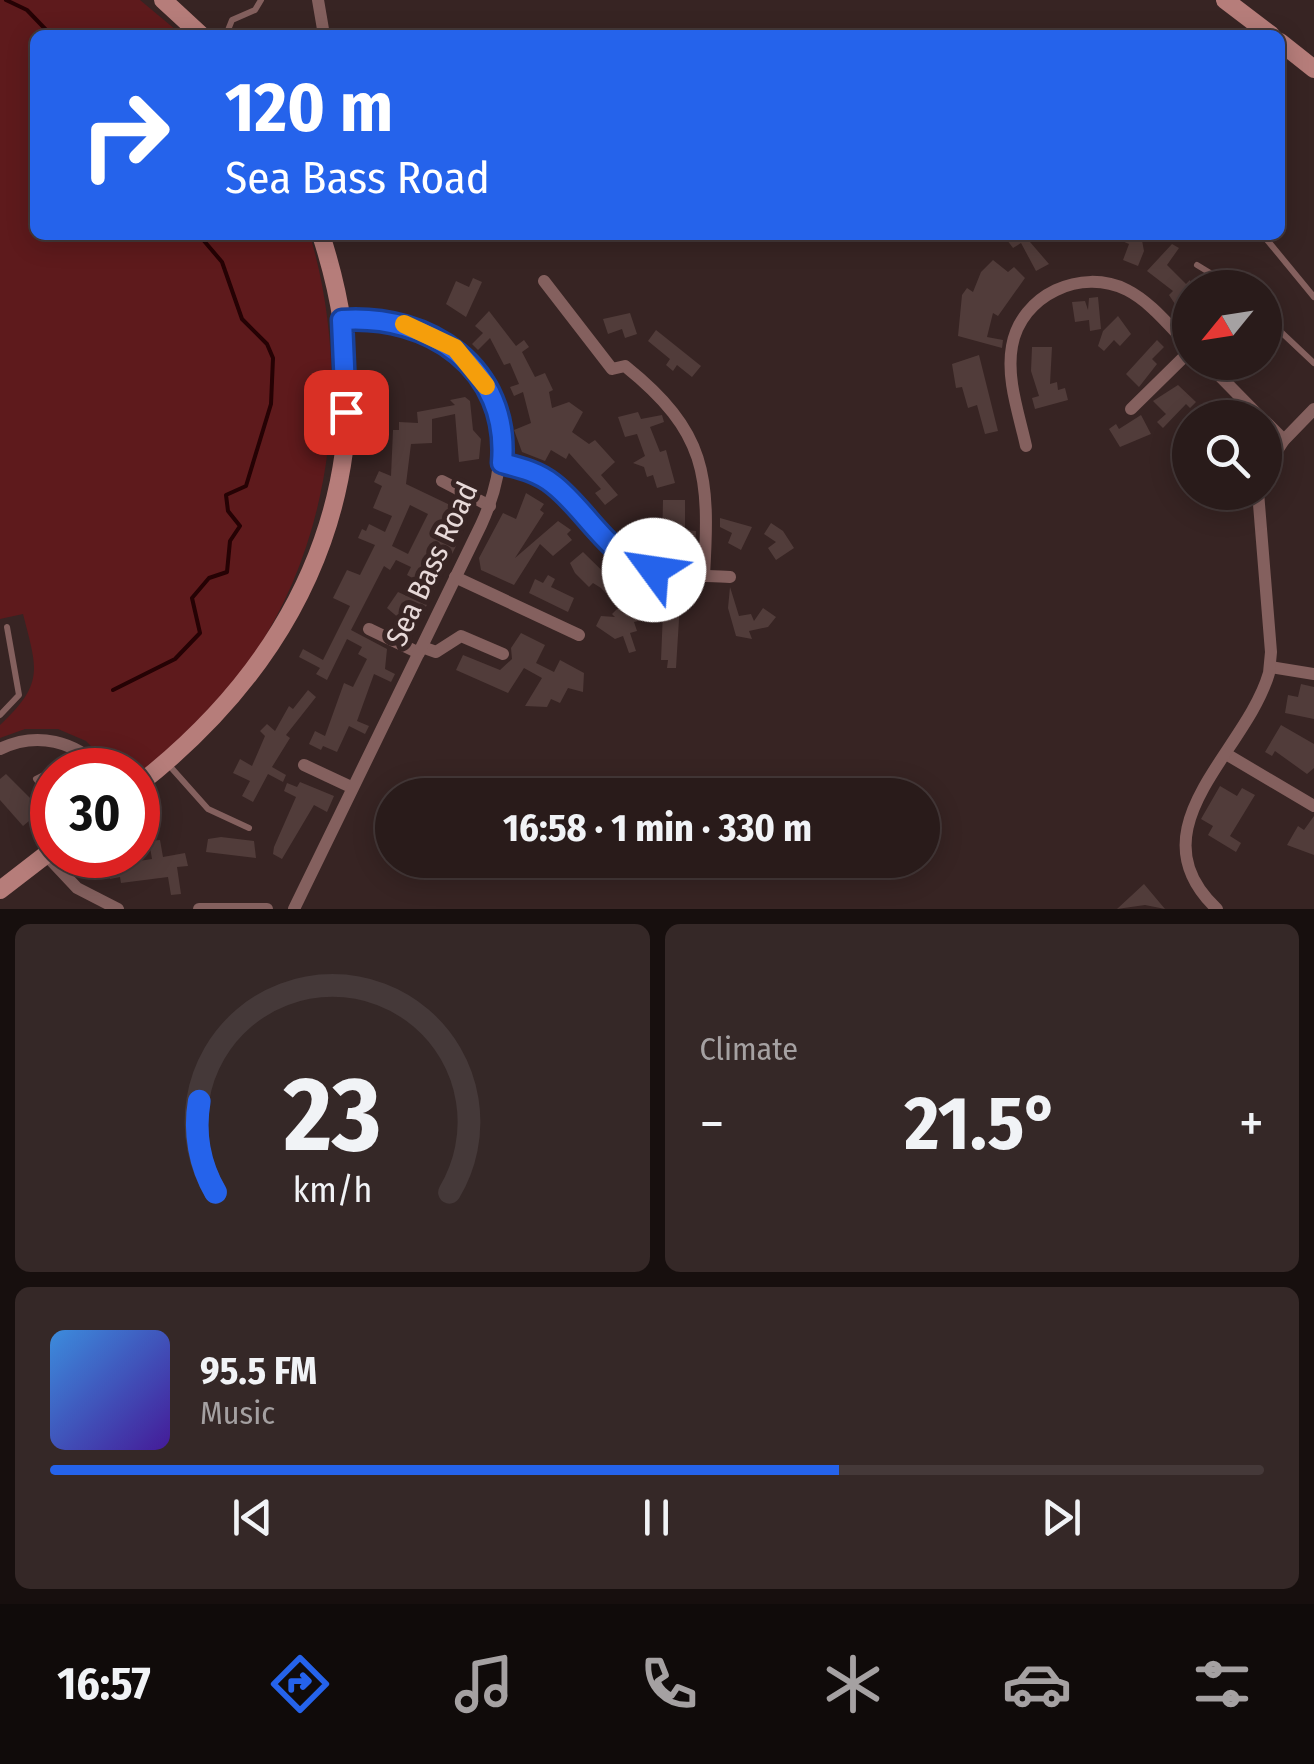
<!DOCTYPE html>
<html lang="en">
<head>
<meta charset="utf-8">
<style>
	:root { --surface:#291b1a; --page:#352827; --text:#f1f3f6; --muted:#a5a1a2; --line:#453939; --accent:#2563eb }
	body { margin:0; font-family:"Fira Sans Condensed",sans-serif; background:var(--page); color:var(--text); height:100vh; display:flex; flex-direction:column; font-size:38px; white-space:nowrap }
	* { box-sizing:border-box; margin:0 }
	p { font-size:32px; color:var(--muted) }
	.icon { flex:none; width:55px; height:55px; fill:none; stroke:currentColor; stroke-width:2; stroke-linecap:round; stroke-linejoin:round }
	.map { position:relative; height:909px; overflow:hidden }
	.drawer { display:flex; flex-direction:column; gap:15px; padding:15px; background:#170f0e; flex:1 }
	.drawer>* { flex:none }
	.hud { position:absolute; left:30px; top:30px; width:1255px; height:210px; border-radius:15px; box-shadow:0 5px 25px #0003,0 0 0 2px var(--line); background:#2563eb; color:#fff; overflow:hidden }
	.needle { width:65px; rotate:240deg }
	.controls { position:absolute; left:1172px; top:270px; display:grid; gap:20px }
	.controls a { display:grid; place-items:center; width:110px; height:110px; border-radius:50%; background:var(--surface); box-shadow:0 5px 25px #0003,0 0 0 2px var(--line); font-size:50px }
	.speed { position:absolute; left:30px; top:748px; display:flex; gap:20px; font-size:50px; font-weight:700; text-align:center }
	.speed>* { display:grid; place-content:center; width:130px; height:130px; border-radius:50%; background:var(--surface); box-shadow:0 5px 25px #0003,0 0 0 2px var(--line); line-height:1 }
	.speed .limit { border:15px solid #d22; background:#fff; color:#111 }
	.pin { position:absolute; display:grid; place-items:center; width:85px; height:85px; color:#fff; margin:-42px; border-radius:20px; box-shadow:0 5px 15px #0006 }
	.me { position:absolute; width:110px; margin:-55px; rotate:301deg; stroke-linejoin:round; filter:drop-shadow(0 0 8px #0008) }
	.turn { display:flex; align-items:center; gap:35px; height:210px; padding:0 30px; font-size:45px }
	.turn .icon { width:130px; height:130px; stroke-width:2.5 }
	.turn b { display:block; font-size:70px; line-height:85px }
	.big { font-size:75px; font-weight:700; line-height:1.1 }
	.drawer .card { flex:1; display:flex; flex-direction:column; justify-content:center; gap:15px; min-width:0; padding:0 35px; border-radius:15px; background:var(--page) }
	.drawer .dial { align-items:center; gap:0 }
	.dial svg { height:260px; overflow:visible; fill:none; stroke:var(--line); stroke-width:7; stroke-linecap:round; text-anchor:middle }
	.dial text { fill:var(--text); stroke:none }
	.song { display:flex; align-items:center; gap:30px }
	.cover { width:120px; height:120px; border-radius:15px; background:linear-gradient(135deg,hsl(210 70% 55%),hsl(260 70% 35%)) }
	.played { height:10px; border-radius:5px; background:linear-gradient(90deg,var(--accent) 65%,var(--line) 65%) }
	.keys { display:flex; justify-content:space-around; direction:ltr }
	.heat { display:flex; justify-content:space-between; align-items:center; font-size:55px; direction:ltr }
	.drawer .tiles { flex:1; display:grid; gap:15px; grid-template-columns:1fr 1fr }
	.card:last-child { grid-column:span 2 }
	.trip { position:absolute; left:375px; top:778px; width:565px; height:100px; border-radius:50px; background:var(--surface); box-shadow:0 5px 25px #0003,0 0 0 2px var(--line); font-weight:700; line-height:100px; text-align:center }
	.menu { display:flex; height:160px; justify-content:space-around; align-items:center; background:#100b0a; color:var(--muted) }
	.menu .icon { width:70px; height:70px }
	.menu .on { color:var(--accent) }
	.menu b { font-size:45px; color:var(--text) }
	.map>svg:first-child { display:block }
</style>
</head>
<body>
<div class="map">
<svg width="1314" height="909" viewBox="0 0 1314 909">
	<rect width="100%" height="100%" fill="#372423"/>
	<!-- green -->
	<path fill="#5e1a1c" d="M0,0H140L182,35H35V235H310C367,431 312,653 138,773L115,770L86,741L58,729H25L0,738V725C45,683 37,669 23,614L0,619Z"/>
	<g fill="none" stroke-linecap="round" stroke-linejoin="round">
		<!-- stream -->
		<g stroke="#250204" stroke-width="4">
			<path d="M6,0L27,10L51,35"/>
			<path d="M113,690L175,659L200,633L192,598L209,578L227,572L230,541L240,526L228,511L226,495L246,486L271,404L273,358L267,344L242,319L222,262L199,235"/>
		</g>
	</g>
	<!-- building -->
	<g fill="#513c3a" fill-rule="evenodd">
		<path d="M1015,235H1024L1049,264L1036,271L1021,243L1013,248L1007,240Z"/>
		<path d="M1108,235H1141L1144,251L1138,266L1123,260L1129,244Z"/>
		<path d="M1172,244L1179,248L1167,265L1186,284L1190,280V309L1183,316L1169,295L1173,291L1147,271Z"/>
		<path d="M993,260L1008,272L1014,267L1025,278L998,316L993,313L987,337L1003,340L1002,348L958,336L962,295L967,288L973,292L981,272Z"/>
		<path d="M473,278L482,282L466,317L446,304L456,281L469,287Z"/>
		<path d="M1098,297L1101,329L1090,331L1089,320L1075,322L1072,302L1085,301L1088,310L1089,298Z"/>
		<path d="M489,311L516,346L524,340L529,347L522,352L535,377L545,373L553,390L549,392L552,408L569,402L583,412L572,432L589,444L595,440L615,462L601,475L618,495L605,505L595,493L601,489L569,453L566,459L551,450L545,461L522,452L514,430L531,423L523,392L514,396L510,387L519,384L510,363L504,365L490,338L478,350L472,344L483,333L475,326Z"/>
		<path d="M630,313L637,334L625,338L622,329L608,334L603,319Z"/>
		<path d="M1118,316L1131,334L1120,346L1114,340L1104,351L1098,346L1103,331Z"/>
		<path d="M656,330L701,366L692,377L677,365L673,371L666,365L670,359L648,341Z"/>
		<path d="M1157,340L1164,347L1152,359L1157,364L1139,387L1126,374Z"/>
		<path d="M1032,347H1052L1050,384L1057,382L1058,390L1065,388L1068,400L1035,409L1032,398L1039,396L1031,371Z"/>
		<path d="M979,355L998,431L985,434L977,405L968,408L962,387L956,388L952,364Z"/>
		<path d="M1178,385L1196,402L1190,408L1186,404L1163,428L1157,422L1166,414L1153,401Z"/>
		<path d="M465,397L470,401L473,430L481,439L479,459L459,462L455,414L432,419V443L411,444L406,484L450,505L442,520L448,523L442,534L458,542L414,631L387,608L398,592L407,596L416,580L407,575L411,567L396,560L390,570L384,566L351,630L387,649L385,669L395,674L391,682L374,674L357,721L369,726L365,734L349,726L337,752L323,746L321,750L309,744L315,731L325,736L344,683L353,687L367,659L358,654L362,647L347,639L327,680L316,674L320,668L299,657L303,649L323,660L350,606L333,598L347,570L360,575L375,545L358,538L362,529L366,531L369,524L385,532L392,516L373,508L382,486L374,482L379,471L391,476L393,430H399V422L418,423L417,412L455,405L450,400ZM410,505L428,514L408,554L392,546Z"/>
		<path d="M638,412L641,419L662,415L664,422L650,427L660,452L666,450L675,483L657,488L653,475L647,477L644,467L633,463L645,456L637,434L625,437L618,417Z"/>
		<path d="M1141,415L1151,434L1120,447L1109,429L1116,424L1119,429Z"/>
		<path d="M526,493L544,504L540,510L544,513L515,558L558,521L571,530L567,534L572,540L553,556L540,544L514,585L481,570L479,558L503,513L516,519Z"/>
		<path d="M663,500H685V530L696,531L695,551L682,549L681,559L669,558L670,548H662Z"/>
		<path d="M720,518L752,527L741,550L728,543L732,533L720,527Z"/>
		<path d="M771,523L783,531L794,548L776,560L768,548L776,542L764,534Z"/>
		<path d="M583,552L627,595L648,597L646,619L634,622L637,631L630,633L636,651L629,653L623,636L615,639L596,626L601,616L615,617L612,614L619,607L601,588L593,583L589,587L575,573L570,563Z"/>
		<path d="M548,575L555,579L551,587L574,598L568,612L529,593L535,579L543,583Z"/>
		<path d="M664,587L687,591L686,604L680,603L676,668H667L668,660H661Z"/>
		<path d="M730,587L739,616L751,614L754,621L763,608L776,617L768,627L749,631L752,639L736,636L728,608Z"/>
		<path d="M521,633L545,645L536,663L554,672L560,660L584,673L583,692L568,688L560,703L551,699L547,707L525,706L542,678L524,668L508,693L456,670L463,655L500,670L512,659L511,648Z"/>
		<path d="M1301,684L1314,687V719L1285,713L1288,695L1298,697Z"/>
		<path d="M308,690L316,697L286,735L290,738L272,767L286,775L283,782L268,774L253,802L242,796L250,781L233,773L240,759L252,766L265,736L260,731L267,724L275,731L289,706L293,709Z"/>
		<path d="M1281,725L1314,744V768L1307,774L1275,751L1272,756L1265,752Z"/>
		<path d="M6,774L42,810L23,826L0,800V779Z"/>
		<path d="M300,782L334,796L327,812L314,805L282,859L273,854L274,847L296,797L284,791L287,783L297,787Z"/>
		<path d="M1220,786L1237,796L1242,788L1255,795L1230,836L1241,843L1236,852L1208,835L1213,826L1201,819Z"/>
		<path d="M1314,816V855L1287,845L1298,826L1304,830Z"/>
		<path d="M221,837L254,841L256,858L206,852L208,839Z"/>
		<path d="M160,840L163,857L185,853L188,866L177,867L181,894L171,895L168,877L121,883L120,877L110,879L107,866L152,859L149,841Z"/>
		<path d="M1144,884L1165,909L1145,905L1117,909Z"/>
	</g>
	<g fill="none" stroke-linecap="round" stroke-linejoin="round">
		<!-- lane -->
		<g stroke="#84605e" stroke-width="6">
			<path d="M226,35L232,20L255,10L261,0"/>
			<path d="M1263,235L1314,297"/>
			<path d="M1197,265L1235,288"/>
			<path d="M1265,317L1314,363"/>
			<path d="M0,715L19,695L7,627"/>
			<path d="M167,763L208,809L249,828"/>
			<path d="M52,771L36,779L52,800"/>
		</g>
		<!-- street -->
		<g stroke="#84605e" stroke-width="12">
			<path d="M318,0L324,35"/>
			<path d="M544,281L612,369L625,366C707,432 710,475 704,575"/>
			<path d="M1206,362L1261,418"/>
			<path d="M1131,409L1190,351"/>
			<path d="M1265,421L1284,440"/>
			<path d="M1026,446C1019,414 1006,379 1012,346C1021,295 1081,267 1127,290C1151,302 1171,328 1190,347"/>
			<path d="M502,463C583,484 586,546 644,568C669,577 703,575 730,577"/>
			<path d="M1265,469L1284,440L1314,409"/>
			<path d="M442,481L490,506"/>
			<path d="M455,577L579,635"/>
			<path d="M369,629L419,653"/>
			<path d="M422,647L436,652L461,636L503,654"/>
			<path d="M1270,667L1314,674"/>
			<path d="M0,749C37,731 75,741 103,770"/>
			<path d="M1226,754L1314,806"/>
			<path d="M304,765L351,787"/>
			<path d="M46,855L77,888L118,909"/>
			<path d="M199,909H267"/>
			<path d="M294,909L481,525C535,408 472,311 342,320"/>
			<path d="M1217,909C1131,828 1246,753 1269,673L1271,652L1258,492"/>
		</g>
		<!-- secondary -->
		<g stroke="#b67d7a" stroke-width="18">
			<path d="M163,0L201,35"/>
			<path d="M1225,0L1271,35"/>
			<path d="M1280,42L1314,69"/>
			<path d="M138,785C314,647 393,455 321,235"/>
			<path d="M0,890L52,850"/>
		</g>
	</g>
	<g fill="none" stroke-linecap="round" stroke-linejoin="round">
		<!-- route casing -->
		<g stroke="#184099" stroke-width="25">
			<path id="route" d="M346,412L342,320C429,314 510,367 502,463C521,468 538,472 553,484C588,511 608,558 654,570"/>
		</g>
		<!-- route -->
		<use href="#route" stroke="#2563eb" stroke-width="18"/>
		<!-- slow -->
		<path stroke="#f59e0b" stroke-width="18" d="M404,324L455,348L486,386"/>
	</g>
	<g text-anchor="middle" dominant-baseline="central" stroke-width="10" stroke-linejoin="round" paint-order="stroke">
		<!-- street labels -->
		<g font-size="30" fill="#e7d9d8" stroke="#372423">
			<text transform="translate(432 564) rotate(-65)">Sea Bass Road</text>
		</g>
	</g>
</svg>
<div class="controls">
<a><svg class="needle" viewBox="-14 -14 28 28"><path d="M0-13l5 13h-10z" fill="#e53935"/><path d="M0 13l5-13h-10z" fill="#a5a1a2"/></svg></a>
<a><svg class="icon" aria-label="search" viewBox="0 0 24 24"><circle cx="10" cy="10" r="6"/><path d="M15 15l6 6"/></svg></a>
</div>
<div class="speed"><div class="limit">30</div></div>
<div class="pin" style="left:346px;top:412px;background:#d93025"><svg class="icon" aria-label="arrive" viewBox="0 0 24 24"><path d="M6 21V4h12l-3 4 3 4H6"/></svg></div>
<svg class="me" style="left:654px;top:570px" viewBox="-20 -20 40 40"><circle r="19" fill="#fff"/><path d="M0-13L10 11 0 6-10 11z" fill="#2563eb"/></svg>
<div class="trip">16:58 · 1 min · 330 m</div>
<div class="hud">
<div class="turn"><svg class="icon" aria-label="right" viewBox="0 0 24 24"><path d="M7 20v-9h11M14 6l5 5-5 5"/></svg><div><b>120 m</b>Sea Bass Road</div></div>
</div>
</div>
<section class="drawer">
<div class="tiles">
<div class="card dial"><svg viewBox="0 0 100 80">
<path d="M14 69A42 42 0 1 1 86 69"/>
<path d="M14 69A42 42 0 0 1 9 41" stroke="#2563eb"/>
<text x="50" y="56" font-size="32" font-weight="700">23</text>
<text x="50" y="72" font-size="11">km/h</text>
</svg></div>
<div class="card"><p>Climate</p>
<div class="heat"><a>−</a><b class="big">21.5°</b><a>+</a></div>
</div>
<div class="card">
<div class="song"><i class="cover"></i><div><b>95.5 FM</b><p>Music</p></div></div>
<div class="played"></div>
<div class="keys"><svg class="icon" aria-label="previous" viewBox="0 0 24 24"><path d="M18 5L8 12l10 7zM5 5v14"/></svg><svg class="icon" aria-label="pause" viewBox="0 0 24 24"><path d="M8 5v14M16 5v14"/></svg><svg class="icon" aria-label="next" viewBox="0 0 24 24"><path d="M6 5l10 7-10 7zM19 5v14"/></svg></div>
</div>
</div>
</section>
<nav class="menu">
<b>16:57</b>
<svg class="icon on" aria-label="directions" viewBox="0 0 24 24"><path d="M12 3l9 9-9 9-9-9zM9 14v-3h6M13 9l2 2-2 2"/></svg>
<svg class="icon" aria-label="music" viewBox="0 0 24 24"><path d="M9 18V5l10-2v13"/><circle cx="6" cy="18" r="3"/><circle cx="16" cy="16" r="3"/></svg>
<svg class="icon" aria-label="phone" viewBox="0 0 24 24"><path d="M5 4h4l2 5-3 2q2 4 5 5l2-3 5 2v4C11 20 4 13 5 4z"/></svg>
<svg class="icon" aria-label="climate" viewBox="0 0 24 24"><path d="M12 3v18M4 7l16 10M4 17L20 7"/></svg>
<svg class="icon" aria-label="car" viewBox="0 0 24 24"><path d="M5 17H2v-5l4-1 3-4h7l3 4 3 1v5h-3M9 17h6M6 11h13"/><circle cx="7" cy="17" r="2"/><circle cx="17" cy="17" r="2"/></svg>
<svg class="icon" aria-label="filters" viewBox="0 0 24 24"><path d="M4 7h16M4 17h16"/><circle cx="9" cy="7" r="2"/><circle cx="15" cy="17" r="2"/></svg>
</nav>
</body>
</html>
